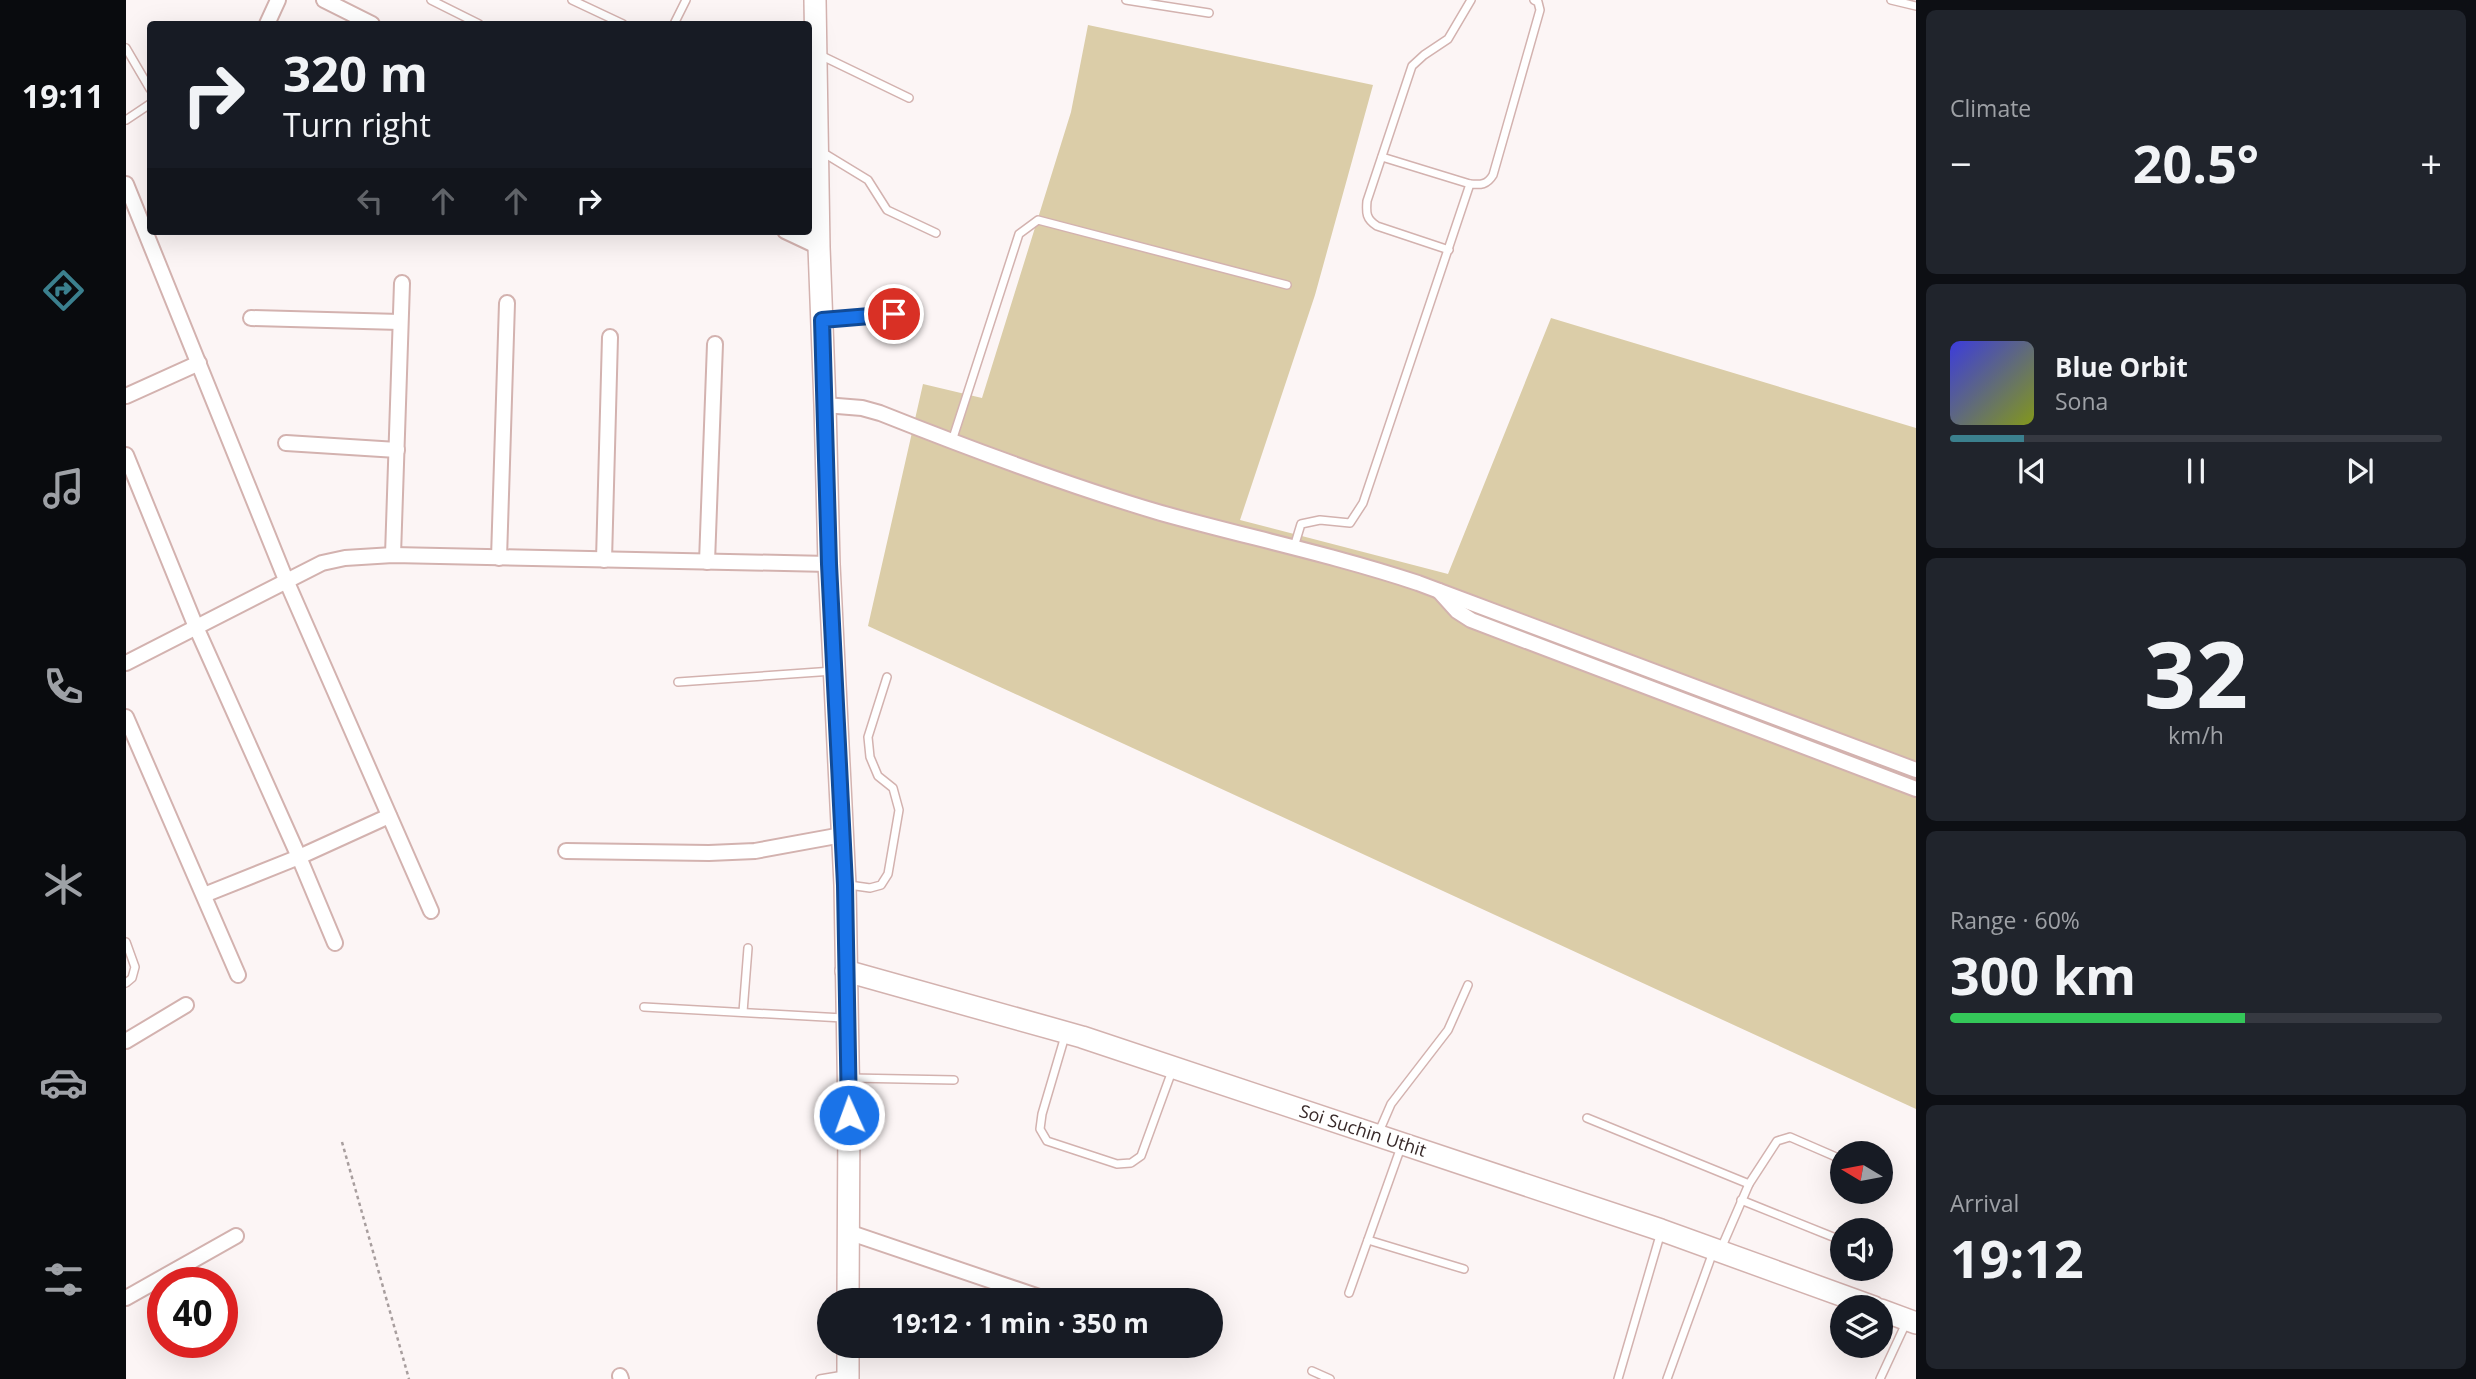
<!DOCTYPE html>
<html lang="en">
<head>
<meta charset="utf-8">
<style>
	:root { --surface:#171b24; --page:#20242c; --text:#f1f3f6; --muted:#9ea1a6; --line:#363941; --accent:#3b808e }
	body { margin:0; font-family:"Open Sans",sans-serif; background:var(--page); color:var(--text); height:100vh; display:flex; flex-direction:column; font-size:26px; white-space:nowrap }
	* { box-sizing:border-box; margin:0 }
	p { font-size:23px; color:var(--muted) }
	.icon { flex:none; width:38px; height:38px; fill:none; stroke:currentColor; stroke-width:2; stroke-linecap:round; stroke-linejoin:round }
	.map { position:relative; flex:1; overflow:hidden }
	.drawer { display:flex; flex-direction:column; gap:10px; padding:10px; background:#0d0f14; width:560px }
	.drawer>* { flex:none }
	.banner { position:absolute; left:21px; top:21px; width:665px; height:214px; border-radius:7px; box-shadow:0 7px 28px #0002; background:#171b24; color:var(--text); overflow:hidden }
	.needle { width:46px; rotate:280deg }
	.buttons { position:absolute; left:1704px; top:1141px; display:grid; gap:14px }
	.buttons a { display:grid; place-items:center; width:63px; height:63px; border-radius:50%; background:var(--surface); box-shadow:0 7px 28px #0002; font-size:35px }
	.speed { position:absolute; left:21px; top:1267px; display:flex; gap:14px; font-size:35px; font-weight:700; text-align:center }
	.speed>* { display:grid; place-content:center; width:91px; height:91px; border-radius:50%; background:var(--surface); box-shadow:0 7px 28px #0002; line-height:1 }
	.speed .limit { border:10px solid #d22; background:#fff; color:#111 }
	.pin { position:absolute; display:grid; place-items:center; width:60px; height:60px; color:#fff; margin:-30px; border:4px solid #fff; border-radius:50%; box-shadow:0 2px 7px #0007 }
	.me { position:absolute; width:77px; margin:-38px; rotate:358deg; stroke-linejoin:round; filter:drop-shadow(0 0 5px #0008) }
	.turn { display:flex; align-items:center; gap:24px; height:147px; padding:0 21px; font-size:32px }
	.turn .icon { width:91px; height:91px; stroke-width:2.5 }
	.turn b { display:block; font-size:49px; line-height:60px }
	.lanes { display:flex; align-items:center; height:66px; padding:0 21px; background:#0003; justify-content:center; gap:35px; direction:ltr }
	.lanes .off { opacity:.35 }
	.big { font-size:52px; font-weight:700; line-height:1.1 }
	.drawer .widget { flex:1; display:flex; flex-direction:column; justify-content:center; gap:10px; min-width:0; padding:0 24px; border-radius:10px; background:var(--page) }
	.drawer .dial { align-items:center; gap:0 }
	.dial b { font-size:91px; line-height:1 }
	.song { display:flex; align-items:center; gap:21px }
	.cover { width:84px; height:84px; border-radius:10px; background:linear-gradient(135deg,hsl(240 70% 55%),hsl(70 70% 35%)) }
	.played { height:7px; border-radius:4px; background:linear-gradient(90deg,var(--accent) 15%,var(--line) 15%) }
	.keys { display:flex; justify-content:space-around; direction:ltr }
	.heat { display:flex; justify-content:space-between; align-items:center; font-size:38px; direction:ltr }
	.charge { height:10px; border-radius:5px; background:linear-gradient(90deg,#34c759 60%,var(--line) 0) }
	.trip { position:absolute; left:691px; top:1288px; width:406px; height:70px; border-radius:35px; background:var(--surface); box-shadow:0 7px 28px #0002; font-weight:700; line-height:70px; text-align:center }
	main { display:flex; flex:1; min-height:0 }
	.tabs { display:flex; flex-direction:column; width:126px; justify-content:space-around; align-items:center; background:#090b0e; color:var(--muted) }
	.tabs .icon { width:49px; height:49px }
	.tabs .selected { color:var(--accent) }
	.tabs b { font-size:32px; color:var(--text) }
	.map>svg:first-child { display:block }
</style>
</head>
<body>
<main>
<nav class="tabs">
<b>19:11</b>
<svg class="icon selected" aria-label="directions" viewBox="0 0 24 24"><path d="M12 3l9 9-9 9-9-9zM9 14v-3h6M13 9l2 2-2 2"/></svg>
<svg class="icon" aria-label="music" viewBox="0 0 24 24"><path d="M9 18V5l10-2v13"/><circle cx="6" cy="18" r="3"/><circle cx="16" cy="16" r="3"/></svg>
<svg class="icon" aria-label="phone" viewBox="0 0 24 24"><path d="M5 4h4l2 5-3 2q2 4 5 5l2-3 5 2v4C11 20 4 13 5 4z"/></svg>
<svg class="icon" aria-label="climate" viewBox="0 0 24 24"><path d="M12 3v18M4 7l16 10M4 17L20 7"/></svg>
<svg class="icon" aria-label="car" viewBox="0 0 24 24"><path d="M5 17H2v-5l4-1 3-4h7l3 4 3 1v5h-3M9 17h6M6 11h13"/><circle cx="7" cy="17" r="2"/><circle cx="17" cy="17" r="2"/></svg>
<svg class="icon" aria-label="filters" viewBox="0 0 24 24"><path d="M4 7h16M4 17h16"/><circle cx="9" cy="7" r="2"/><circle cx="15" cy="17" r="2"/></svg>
</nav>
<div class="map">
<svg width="1790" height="1379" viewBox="0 0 1790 1379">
	<rect width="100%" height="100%" fill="#fcf5f5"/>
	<!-- green -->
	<path fill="#dbcda8" d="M962,25L1247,85L1189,295L1114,520L1322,574L1425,318L1790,428V1109L742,626L797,384L856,398L945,112Z"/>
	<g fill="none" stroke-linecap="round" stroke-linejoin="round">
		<!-- lane casing -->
		<g stroke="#d3b2af" stroke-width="10">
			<g id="lane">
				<path d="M305,0L353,24"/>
				<path d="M446,0L497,24"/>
				<path d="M1000,0L1083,13"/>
				<path d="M1765,0L1790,6"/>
				<path d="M548,24L560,0"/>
				<path d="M0,48L24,89"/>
				<path d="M694,55L783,98"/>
				<path d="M0,120L24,104"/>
				<path d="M696,152L742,180L761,210L810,233"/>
				<path d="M1256,157L1344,184C1355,185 1361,185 1367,175L1414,10L1412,2L1408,0"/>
				<path d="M1323,250L1251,226C1240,219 1240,213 1241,201L1286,66L1298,55L1322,39L1345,0"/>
				<path d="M697,320C723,318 752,309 778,316"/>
				<path d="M826,441L893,234L912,220L1161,285"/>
				<path d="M1168,547L1175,524L1194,520L1224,523L1237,503L1344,184"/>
				<path d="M552,682L707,671"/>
				<path d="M723,885L744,888L755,885L762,874L773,810L767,788L752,776L744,757L742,737L761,677"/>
				<path d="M0,942L9,967L6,978L0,983"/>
				<path d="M518,1007L717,1018"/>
				<path d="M617,1012L622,948"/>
				<path d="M939,1036L916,1114L914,1129L921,1141L991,1164L1005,1163L1015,1156L1046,1071"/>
				<path d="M725,1078L828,1080"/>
				<path d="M1461,1118L1623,1184"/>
				<path d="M1252,1134L1265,1104L1322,1030L1342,985"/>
				<path d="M1615,1200L1717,1241"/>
				<path d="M1242,1240L1338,1269"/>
				<path d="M1594,1251L1623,1184L1651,1141L1664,1137L1717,1160"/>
				<path d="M1223,1293L1275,1147"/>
				<path d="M1186,1371L1204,1379"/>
				<path d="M694,1379L718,1375"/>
				<path d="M1492,1379L1535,1232"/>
				<path d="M1541,1379L1587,1252"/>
				<path d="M1754,1379L1780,1323"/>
			</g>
		</g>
		<!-- street casing -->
		<g stroke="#d3b2af" stroke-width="18">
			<g id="street">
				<path d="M198,0L246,24"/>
				<path d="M141,24L152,0"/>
				<path d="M0,184L160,580L305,911"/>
				<path d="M659,231L693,247"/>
				<path d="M125,318L274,322"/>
				<path d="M0,396L73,363"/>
				<path d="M699,405L736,408L754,413C847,450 940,485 1035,513C1121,537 1208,555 1292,583L1790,770"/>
				<path d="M160,443L271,450"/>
				<path d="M0,455L70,627L173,857L209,943"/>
				<path d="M267,555L276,283"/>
				<path d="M373,558L381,303"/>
				<path d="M478,560L484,337"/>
				<path d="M581,562L589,344"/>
				<path d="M1313,591L1331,611L1345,620L1790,789"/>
				<path d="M0,663L196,563L219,558L267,555L703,564"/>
				<path d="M0,717L112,975"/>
				<path d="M440,851L583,853L629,851L716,835"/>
				<path d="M78,895L173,857L263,816"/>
				<path d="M0,1041L60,1005"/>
				<path d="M722,1232L922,1300"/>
				<path d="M0,1298L110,1236"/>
				<path d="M494,1376L495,1379"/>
			</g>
		</g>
		<!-- secondary casing -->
		<g stroke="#d3b2af" stroke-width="24">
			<g id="secondary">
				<path d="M689,0L693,247L699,405L703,564L719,885L723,1115L722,1300"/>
				<path d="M720,971L956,1037L1535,1230L1748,1307"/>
				<path d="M1755,1310L1790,1323"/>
				<path d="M722,1346V1379"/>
			</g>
		</g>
		<!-- path -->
		<path stroke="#a89e9e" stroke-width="2.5" stroke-dasharray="3.5 3.5" stroke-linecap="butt" d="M216,1142L283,1379"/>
		<!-- lane -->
		<use href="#lane" stroke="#fff" stroke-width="7"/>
		<!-- street -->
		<use href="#street" stroke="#fff" stroke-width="14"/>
		<!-- secondary -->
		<use href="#secondary" stroke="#fff" stroke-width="21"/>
	</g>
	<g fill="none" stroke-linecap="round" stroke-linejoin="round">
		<!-- route casing -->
		<g stroke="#114b97" stroke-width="18">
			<path id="route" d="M723,1115L719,885L703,564L696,320L768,314"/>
		</g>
		<!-- route -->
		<use href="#route" stroke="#1a73e8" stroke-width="12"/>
	</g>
	<g text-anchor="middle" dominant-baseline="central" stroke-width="6" stroke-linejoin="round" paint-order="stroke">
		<!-- street labels -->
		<g font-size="18" fill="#382a2a" stroke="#fff">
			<text transform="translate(1237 1130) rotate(18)">Soi Suchin Uthit</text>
		</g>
	</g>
</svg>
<div class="buttons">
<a><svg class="needle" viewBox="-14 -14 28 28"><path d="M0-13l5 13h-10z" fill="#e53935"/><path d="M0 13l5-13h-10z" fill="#9ea1a6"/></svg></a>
<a><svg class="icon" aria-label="sound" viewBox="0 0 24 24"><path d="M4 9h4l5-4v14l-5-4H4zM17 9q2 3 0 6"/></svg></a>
<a><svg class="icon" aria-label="layers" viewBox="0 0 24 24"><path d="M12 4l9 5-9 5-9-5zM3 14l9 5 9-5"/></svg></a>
</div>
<div class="speed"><div class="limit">40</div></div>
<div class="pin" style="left:768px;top:314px;background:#d93025"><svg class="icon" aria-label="arrive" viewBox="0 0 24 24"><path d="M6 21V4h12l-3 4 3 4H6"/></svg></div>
<svg class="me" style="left:723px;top:1115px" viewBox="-20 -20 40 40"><circle r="17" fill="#1a73e8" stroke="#fff" stroke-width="3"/><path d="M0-11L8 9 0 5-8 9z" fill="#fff"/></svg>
<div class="trip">19:12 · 1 min · 350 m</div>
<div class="banner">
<div class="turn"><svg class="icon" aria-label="right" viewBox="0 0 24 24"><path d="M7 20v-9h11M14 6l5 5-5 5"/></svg><div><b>320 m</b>Turn right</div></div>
<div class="lanes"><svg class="icon off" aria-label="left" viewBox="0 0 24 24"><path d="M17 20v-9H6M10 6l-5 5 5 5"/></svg><svg class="icon off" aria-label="ahead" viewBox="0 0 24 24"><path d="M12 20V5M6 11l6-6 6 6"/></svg><svg class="icon off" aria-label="ahead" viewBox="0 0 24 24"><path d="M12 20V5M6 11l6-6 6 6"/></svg><svg class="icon" aria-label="right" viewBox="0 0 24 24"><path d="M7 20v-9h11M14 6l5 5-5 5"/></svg></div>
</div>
</div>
<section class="drawer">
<div class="widget"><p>Climate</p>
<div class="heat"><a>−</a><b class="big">20.5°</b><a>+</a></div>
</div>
<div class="widget">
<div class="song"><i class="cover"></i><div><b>Blue Orbit</b><p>Sona</p></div></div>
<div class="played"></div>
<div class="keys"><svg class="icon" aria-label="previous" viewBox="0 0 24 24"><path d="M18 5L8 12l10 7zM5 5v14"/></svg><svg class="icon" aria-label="pause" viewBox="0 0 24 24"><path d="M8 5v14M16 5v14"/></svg><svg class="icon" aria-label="next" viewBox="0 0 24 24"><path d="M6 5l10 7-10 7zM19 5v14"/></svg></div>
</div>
<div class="widget dial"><b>32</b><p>km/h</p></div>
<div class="widget"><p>Range · 60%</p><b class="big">300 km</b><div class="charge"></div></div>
<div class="widget"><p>Arrival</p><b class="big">19:12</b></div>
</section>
</main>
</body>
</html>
